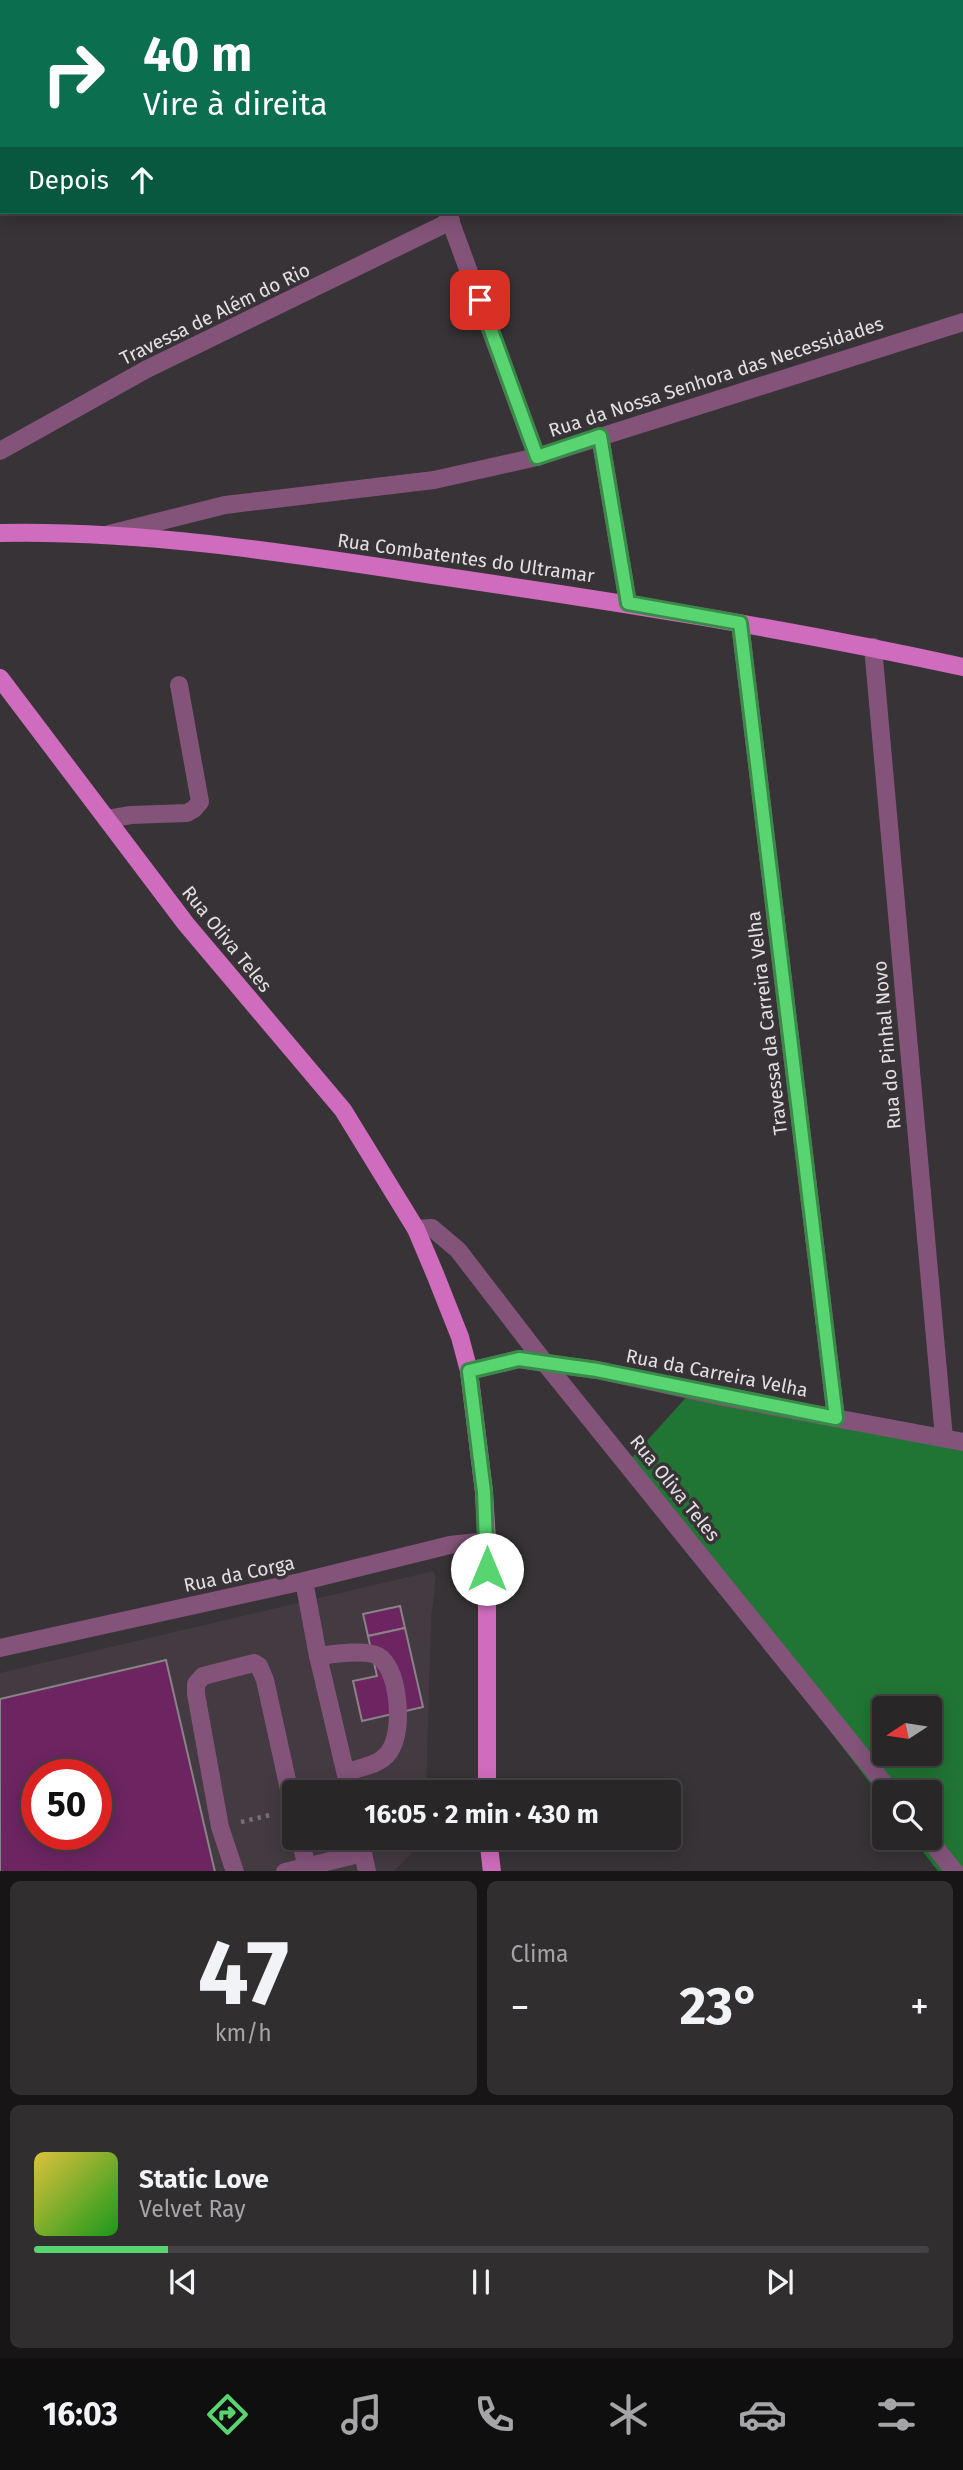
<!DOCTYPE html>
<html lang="pt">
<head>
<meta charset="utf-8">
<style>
	:root { --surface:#292628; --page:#312e30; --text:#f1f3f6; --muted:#a5a5a8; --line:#454345; --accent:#58d570 }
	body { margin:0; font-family:"Fira Sans",sans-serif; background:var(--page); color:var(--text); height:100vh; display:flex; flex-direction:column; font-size:26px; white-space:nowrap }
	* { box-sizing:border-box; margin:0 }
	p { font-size:23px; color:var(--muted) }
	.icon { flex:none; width:38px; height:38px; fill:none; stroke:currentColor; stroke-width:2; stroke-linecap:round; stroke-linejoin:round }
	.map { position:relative; height:1871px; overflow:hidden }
	.side { display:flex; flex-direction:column; gap:10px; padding:10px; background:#171516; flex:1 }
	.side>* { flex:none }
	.top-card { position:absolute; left:0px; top:0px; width:964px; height:214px; box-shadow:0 4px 18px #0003,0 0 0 2px var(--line); background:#0b6e4f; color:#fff; overflow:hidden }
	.needle { width:46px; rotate:258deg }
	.controls { position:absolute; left:872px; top:1696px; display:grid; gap:14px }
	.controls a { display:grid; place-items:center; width:70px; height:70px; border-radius:7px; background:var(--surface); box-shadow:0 4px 18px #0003,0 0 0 2px var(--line); font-size:35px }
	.speed { position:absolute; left:21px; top:1759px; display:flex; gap:14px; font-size:35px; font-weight:700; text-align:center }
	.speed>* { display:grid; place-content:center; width:91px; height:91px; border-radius:50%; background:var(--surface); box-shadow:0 4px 18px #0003,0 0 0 2px var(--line); line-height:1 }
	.speed .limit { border:10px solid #d22; background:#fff; color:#111 }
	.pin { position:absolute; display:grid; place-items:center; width:60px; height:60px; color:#fff; margin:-30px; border-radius:14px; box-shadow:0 4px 10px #0006 }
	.me { position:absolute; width:77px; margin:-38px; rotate:0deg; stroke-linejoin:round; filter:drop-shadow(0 0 5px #0008) }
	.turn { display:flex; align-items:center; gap:24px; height:147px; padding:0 28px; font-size:32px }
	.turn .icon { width:91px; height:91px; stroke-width:2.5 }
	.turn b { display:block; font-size:49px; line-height:60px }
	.then { display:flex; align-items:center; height:66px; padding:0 28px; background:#0003; gap:14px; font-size:26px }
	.big { font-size:52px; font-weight:700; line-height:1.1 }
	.side .widget { flex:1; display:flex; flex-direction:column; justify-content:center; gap:10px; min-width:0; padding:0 24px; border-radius:10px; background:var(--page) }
	.side .dial { align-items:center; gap:0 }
	.dial b { font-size:91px; line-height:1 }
	.song { display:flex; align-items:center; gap:21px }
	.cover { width:84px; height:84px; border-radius:10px; background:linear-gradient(135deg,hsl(50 70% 55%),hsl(120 70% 35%)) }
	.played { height:7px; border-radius:4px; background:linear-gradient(90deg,var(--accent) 15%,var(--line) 15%) }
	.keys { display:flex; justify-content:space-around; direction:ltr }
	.heat { display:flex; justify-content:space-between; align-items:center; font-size:38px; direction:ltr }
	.side .tiles { flex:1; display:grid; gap:10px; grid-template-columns:1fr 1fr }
	.widget:last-child { grid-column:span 2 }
	.trip { position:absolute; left:282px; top:1780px; width:399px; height:70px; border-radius:7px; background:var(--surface); box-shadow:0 4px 18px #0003,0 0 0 2px var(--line); font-weight:700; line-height:70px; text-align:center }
	.tab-bar { display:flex; height:112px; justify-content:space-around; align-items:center; background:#100f10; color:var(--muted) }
	.tab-bar .icon { width:49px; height:49px }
	.tab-bar .active { color:var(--accent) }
	.tab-bar b { font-size:32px; color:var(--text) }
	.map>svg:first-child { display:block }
</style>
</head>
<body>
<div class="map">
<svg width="963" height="1872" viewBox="0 0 963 1872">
	<rect width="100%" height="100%" fill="#373336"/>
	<!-- built -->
	<path fill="#443a41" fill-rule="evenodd" d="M433,1571L436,1576L431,1619L426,1792H294V1838H422L420,1845L394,1871H0V1673ZM37,1774H96V1834H37Z"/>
	<!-- forest -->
	<path fill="#217534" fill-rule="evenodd" d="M691,1392L963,1442V1871H938L912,1838H929V1792H884V1801L625,1465ZM884,1708H929V1754H884Z"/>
	<!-- building -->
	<g fill="#6c2561" stroke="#888387" stroke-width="2" fill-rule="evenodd">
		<path d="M400,1606L405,1628L368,1636L363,1614Z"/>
		<path d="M405,1628L423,1707L362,1721L353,1681L377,1676L368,1636Z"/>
		<path d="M166,1660L215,1872H0V1699ZM37,1774H96V1834H37Z"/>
	</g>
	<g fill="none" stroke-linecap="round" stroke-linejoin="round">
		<!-- path -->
		<path stroke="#737072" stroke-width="4.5" stroke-dasharray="3.5 5" stroke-linecap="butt" d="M241,1822L270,1815"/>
		<!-- minor -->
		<g stroke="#835379" stroke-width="18">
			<path d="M286,0L288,2"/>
			<path d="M614,2L617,0"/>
			<path d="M447,212L537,457"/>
			<path d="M600,436L628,603"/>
			<path d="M0,451L147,369L451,221"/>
			<path d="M109,534L225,505L434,480L537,457L963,322"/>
			<path d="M740,623L836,1418"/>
			<path d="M873,647L944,1438"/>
			<path d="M107,819L131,815L187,813L194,809L200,802L179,685"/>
			<path d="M416,1229L432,1228L458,1250L545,1363L891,1792"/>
			<path d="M469,1371L519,1359L545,1363L597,1370L723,1397L963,1442"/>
			<path d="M304,1581L318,1656L350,1792"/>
			<path d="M0,1648L304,1581L450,1545L487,1541"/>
			<path d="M318,1656C333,1654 366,1649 378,1656C399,1669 403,1726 392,1747C384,1765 362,1767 346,1772"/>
			<path d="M300,1838L308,1872"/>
			<path d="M360,1838L367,1872"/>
			<path d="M928,1838L955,1872"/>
			<path d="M235,1872L220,1827L196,1694V1684L203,1676L254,1663L259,1666L265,1680L294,1812"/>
			<path d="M285,1872L363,1853"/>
		</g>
		<!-- major -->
		<g stroke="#cf6cbd" stroke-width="18">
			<path d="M0,533C141,530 287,553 426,574C606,600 785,628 963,667"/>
			<path d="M0,678L186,924L343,1110L416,1229L435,1274L460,1337L469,1371L484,1492L487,1541V1792"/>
			<path d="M488,1838L492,1872"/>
		</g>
	</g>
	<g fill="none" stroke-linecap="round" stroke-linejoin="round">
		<!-- route casing -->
		<g stroke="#398a49" stroke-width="18">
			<path id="route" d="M480,300L537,457L600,436L628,603L740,623L836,1418L597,1370L519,1359L469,1371L484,1492L487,1569"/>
		</g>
		<!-- route -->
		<use href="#route" stroke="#58d570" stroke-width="12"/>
	</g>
	<g text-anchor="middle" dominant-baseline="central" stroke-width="7" stroke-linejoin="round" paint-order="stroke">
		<!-- street labels -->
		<g font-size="19" fill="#e3e0e2" stroke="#373336">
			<text transform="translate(215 314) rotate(-26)">Travessa de Além do Rio</text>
			<text transform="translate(716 377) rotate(-18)">Rua da Nossa Senhora das Necessidades</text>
			<text transform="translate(466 558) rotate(8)">Rua Combatentes do Ultramar</text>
			<text transform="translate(227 939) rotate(51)">Rua Oliva Teles</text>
			<text transform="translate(767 1023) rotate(-97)">Travessa da Carreira Velha</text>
			<text transform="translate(887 1045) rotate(-95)">Rua do Pinhal Novo</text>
			<text transform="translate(717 1373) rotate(11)">Rua da Carreira Velha</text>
			<text transform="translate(675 1488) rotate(51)">Rua Oliva Teles</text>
			<text transform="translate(239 1574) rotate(-12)">Rua da Corga</text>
		</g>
	</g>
</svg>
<div class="controls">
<a><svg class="needle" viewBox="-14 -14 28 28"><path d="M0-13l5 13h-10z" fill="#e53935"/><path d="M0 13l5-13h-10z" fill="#a5a5a8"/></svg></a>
<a><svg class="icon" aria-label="search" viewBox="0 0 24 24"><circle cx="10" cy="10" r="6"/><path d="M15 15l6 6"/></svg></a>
</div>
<div class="speed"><div class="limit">50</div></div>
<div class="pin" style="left:480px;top:300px;background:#d93025"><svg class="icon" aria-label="arrive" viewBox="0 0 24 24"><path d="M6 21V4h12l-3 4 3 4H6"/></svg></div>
<svg class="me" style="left:487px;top:1569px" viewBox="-20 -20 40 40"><circle r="19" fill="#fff"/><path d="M0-13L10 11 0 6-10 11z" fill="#58d570"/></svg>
<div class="trip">16:05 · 2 min · 430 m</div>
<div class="top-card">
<div class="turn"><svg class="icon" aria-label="right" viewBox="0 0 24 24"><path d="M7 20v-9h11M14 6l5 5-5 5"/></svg><div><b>40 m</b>Vire à direita</div></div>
<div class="then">Depois<svg class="icon" aria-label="ahead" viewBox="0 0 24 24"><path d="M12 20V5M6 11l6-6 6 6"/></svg></div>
</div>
</div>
<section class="side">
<div class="tiles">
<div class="widget dial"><b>47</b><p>km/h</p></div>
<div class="widget"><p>Clima</p>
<div class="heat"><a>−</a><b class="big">23°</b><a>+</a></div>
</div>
<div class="widget">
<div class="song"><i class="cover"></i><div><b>Static Love</b><p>Velvet Ray</p></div></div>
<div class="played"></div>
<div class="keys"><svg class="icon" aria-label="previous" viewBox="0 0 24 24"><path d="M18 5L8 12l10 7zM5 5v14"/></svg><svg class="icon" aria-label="pause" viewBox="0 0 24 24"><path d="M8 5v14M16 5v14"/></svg><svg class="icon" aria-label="next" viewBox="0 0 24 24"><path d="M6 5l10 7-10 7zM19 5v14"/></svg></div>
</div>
</div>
</section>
<nav class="tab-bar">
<b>16:03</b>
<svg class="icon active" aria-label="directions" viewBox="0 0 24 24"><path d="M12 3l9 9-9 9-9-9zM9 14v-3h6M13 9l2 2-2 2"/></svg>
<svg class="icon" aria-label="music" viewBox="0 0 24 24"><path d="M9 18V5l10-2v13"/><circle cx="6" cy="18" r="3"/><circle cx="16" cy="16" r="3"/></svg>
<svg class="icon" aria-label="phone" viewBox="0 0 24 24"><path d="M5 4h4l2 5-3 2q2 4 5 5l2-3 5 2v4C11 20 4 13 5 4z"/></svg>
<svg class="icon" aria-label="climate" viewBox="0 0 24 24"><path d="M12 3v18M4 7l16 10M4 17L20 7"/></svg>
<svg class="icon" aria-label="car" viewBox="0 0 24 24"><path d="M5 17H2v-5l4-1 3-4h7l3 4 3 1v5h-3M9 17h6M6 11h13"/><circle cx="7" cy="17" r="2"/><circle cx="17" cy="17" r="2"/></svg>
<svg class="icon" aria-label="filters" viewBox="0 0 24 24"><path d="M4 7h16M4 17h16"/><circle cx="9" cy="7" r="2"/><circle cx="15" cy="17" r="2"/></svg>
</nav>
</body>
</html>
